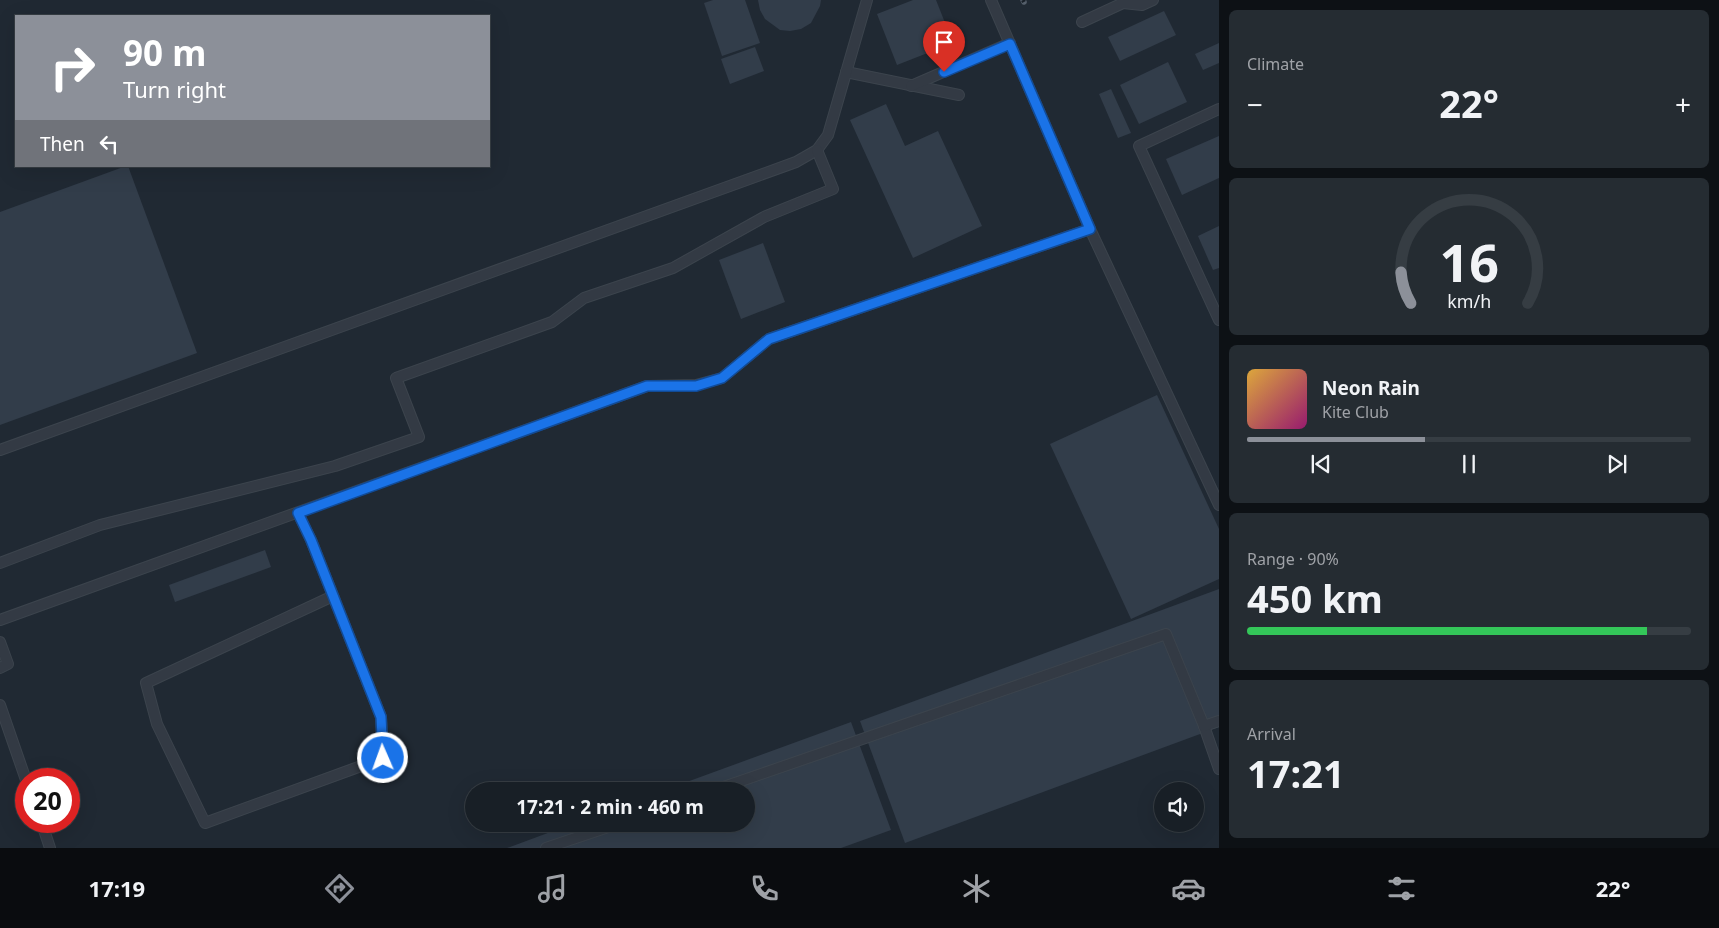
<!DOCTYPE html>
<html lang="en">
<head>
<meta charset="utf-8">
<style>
	:root { --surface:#181f26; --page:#252c32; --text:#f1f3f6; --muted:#9fa2a7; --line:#363d43; --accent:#8c9099 }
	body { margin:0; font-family:"Noto Sans",sans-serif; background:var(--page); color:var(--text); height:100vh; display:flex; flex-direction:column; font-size:19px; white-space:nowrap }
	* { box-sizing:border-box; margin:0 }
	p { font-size:16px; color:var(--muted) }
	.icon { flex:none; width:28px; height:28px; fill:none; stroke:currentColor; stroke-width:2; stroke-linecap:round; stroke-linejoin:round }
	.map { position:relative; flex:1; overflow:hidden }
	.side { display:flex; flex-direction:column; gap:10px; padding:10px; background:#0d1115; width:500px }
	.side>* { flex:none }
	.banner { position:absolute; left:15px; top:15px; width:475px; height:152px; border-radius:0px; box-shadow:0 5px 20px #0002,0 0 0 1px var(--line); background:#8c9099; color:#fff; overflow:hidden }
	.buttons { position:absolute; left:1154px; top:782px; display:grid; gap:10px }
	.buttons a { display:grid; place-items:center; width:50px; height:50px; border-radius:50%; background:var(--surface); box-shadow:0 5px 20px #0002,0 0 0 1px var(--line); font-size:25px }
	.speed { position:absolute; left:15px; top:768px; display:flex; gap:10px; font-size:25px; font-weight:700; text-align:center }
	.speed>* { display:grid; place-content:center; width:65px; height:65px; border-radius:50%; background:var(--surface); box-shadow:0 5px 20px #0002,0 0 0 1px var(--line); line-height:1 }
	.speed .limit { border:8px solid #d22; background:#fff; color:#111 }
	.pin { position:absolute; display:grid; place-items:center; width:42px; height:42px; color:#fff; margin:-51px -21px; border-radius:50% 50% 50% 0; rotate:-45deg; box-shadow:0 0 5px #0007 }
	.pin .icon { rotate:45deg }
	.me { position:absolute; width:55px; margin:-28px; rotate:358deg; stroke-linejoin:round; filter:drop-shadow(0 0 4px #0008) }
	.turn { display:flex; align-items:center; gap:18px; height:105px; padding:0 25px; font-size:22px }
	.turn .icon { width:65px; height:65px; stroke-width:2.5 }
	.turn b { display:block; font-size:35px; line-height:42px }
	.then { display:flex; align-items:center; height:48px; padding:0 25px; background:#0003; gap:10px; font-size:19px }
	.big { font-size:38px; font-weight:700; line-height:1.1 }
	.side .tile { flex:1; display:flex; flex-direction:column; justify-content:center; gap:8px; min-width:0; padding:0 18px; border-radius:8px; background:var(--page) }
	.side .dial { align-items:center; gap:0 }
	.dial svg { height:130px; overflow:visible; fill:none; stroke:var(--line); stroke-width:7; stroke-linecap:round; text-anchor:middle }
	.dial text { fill:var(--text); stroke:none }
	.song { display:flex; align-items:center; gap:15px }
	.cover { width:60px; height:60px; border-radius:8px; background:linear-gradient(135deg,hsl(40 70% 55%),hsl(320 70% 35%)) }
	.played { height:5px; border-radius:2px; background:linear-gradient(90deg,var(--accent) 40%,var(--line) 40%) }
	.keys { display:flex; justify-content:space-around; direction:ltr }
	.heat { display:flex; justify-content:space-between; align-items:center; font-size:28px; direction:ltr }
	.charge { height:8px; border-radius:4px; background:linear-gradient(90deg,#34c759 90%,var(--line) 0) }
	.trip { position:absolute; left:465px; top:782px; width:290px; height:50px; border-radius:25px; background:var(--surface); box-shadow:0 5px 20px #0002,0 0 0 1px var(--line); font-weight:700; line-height:50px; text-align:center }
	.dock { display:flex; height:80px; justify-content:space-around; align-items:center; background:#0a0c0f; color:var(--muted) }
	.dock .icon { width:35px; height:35px }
	.dock .current { color:var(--accent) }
	.dock b { font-size:22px; color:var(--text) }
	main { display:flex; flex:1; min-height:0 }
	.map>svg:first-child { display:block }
</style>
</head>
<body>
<main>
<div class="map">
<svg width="1219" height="848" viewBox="0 0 1219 848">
	<rect width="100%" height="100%" fill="#202933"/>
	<!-- building -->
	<g fill="#323d4a">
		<path d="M713,0H745L760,43L722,56L704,3Z"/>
		<path d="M758,0H821L820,6L811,23L801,29L790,31L780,30L765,19L760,10Z"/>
		<path d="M913,0H936L953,43L897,65L877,14Z"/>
		<path d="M1164,11L1176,35L1120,61L1108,37Z"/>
		<path d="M1219,43V63L1203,70L1195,54Z"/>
		<path d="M755,47L764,71L730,84L721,59Z"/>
		<path d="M1168,62L1187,102L1139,124L1120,85Z"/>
		<path d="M1111,89L1131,133L1118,138L1099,94Z"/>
		<path d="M886,104L905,146L938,131L982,226L913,258L850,120Z"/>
		<path d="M1219,136V178L1182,195L1166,159Z"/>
		<path d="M126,166H128L197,353L0,425V212Z"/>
		<path d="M1219,226V268L1213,270L1198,236Z"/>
		<path d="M763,243L785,302L741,319L719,260Z"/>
		<path d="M1157,395L1219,529V579L1131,619L1050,444Z"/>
		<path d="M265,550L271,567L175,602L169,585Z"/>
		<path d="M1219,589V727L905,843L860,721Z"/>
		<path d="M851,722L891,830L841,848H507L572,824H746V791H662Z"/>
	</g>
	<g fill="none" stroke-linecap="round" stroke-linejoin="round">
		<!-- service casing -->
		<g stroke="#3c444d" stroke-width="12">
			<g id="service">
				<path d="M991,0L1090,229L1219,505"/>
				<path d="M1082,22L1123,3L1142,5L1153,0"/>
				<path d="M846,72L959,95"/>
				<path d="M911,86L1010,43"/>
				<path d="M1219,109L1139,146L1219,320"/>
				<path d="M0,450L796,162L817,150L828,135L867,0"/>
				<path d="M298,513L311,540L381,717L383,758L205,823L157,724L146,683L333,596"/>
				<path d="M0,563L100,525L335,466L419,437L396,378L552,322L584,298L673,268L764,217L833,189L817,150"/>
				<path d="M0,620L647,386L696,385L722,378L769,339L1090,229"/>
				<path d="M0,642L8,664L0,668"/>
				<path d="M0,705L26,780"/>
				<path d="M1204,726L1219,769"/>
				<path d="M712,791L1166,634L1204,726L1219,721"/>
				<path d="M41,821L50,848"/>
				<path d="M546,848L617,824"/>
			</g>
		</g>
		<!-- service -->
		<use href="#service" stroke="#333a44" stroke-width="10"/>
		<!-- rail casing -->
		<g stroke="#555f6b" stroke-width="5.5">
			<path id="rail" d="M1023,0L1024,2"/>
		</g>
		<!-- rail -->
		<use href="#rail" stroke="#192028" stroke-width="4" stroke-dasharray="11" stroke-linecap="butt"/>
	</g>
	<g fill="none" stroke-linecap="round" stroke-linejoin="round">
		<!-- route casing -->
		<g stroke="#114b97" stroke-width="12">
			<path id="route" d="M383,758L381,717L311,540L298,513L647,386H696L722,378L769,339L1090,229L1010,44L944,72"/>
		</g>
		<!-- route -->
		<use href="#route" stroke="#1a73e8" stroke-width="9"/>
	</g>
</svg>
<div class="buttons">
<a><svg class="icon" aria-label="sound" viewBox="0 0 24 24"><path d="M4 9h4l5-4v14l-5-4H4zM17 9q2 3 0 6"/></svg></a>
</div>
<div class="speed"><div class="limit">20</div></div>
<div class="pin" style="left:944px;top:72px;background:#d93025"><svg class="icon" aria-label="arrive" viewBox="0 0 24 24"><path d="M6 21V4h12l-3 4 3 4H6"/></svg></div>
<svg class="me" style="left:383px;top:758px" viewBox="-20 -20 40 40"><circle r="17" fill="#1a73e8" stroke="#fff" stroke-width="3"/><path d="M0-11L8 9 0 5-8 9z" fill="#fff"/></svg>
<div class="trip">17:21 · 2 min · 460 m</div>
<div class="banner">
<div class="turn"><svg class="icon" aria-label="right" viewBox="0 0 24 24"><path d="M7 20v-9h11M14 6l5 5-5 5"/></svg><div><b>90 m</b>Turn right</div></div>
<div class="then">Then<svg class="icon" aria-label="left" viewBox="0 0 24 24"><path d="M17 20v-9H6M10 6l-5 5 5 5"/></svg></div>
</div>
</div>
<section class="side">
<div class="tile"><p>Climate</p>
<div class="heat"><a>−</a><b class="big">22°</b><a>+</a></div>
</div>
<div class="tile dial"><svg viewBox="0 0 100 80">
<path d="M14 69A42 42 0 1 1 86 69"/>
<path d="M14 69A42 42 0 0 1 8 50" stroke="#8c9099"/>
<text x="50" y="56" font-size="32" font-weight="700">16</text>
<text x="50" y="72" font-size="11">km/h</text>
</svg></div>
<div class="tile">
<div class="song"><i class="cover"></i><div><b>Neon Rain</b><p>Kite Club</p></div></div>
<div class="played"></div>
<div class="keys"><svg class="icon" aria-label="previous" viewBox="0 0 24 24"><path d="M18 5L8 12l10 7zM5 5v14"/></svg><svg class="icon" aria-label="pause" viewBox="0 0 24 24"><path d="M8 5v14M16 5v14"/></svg><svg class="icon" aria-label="next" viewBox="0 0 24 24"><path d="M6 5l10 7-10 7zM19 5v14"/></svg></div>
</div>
<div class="tile"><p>Range · 90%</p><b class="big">450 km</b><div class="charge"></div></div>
<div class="tile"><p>Arrival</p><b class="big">17:21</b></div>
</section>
</main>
<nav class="dock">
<b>17:19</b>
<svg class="icon current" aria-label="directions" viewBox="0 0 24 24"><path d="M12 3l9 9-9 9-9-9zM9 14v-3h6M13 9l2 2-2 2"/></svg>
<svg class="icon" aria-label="music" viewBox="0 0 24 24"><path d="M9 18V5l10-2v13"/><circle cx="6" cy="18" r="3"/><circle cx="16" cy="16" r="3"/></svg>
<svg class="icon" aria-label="phone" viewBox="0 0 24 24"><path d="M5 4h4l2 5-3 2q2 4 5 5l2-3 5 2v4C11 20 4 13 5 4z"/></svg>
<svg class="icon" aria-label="climate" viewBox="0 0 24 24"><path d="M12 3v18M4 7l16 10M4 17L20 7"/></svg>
<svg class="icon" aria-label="car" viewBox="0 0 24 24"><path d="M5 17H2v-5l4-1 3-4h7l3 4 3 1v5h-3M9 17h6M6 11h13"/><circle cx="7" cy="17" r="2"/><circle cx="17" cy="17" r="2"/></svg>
<svg class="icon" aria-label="filters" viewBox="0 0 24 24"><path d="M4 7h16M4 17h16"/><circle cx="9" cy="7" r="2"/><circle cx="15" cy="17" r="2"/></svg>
<b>22°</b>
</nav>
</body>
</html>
